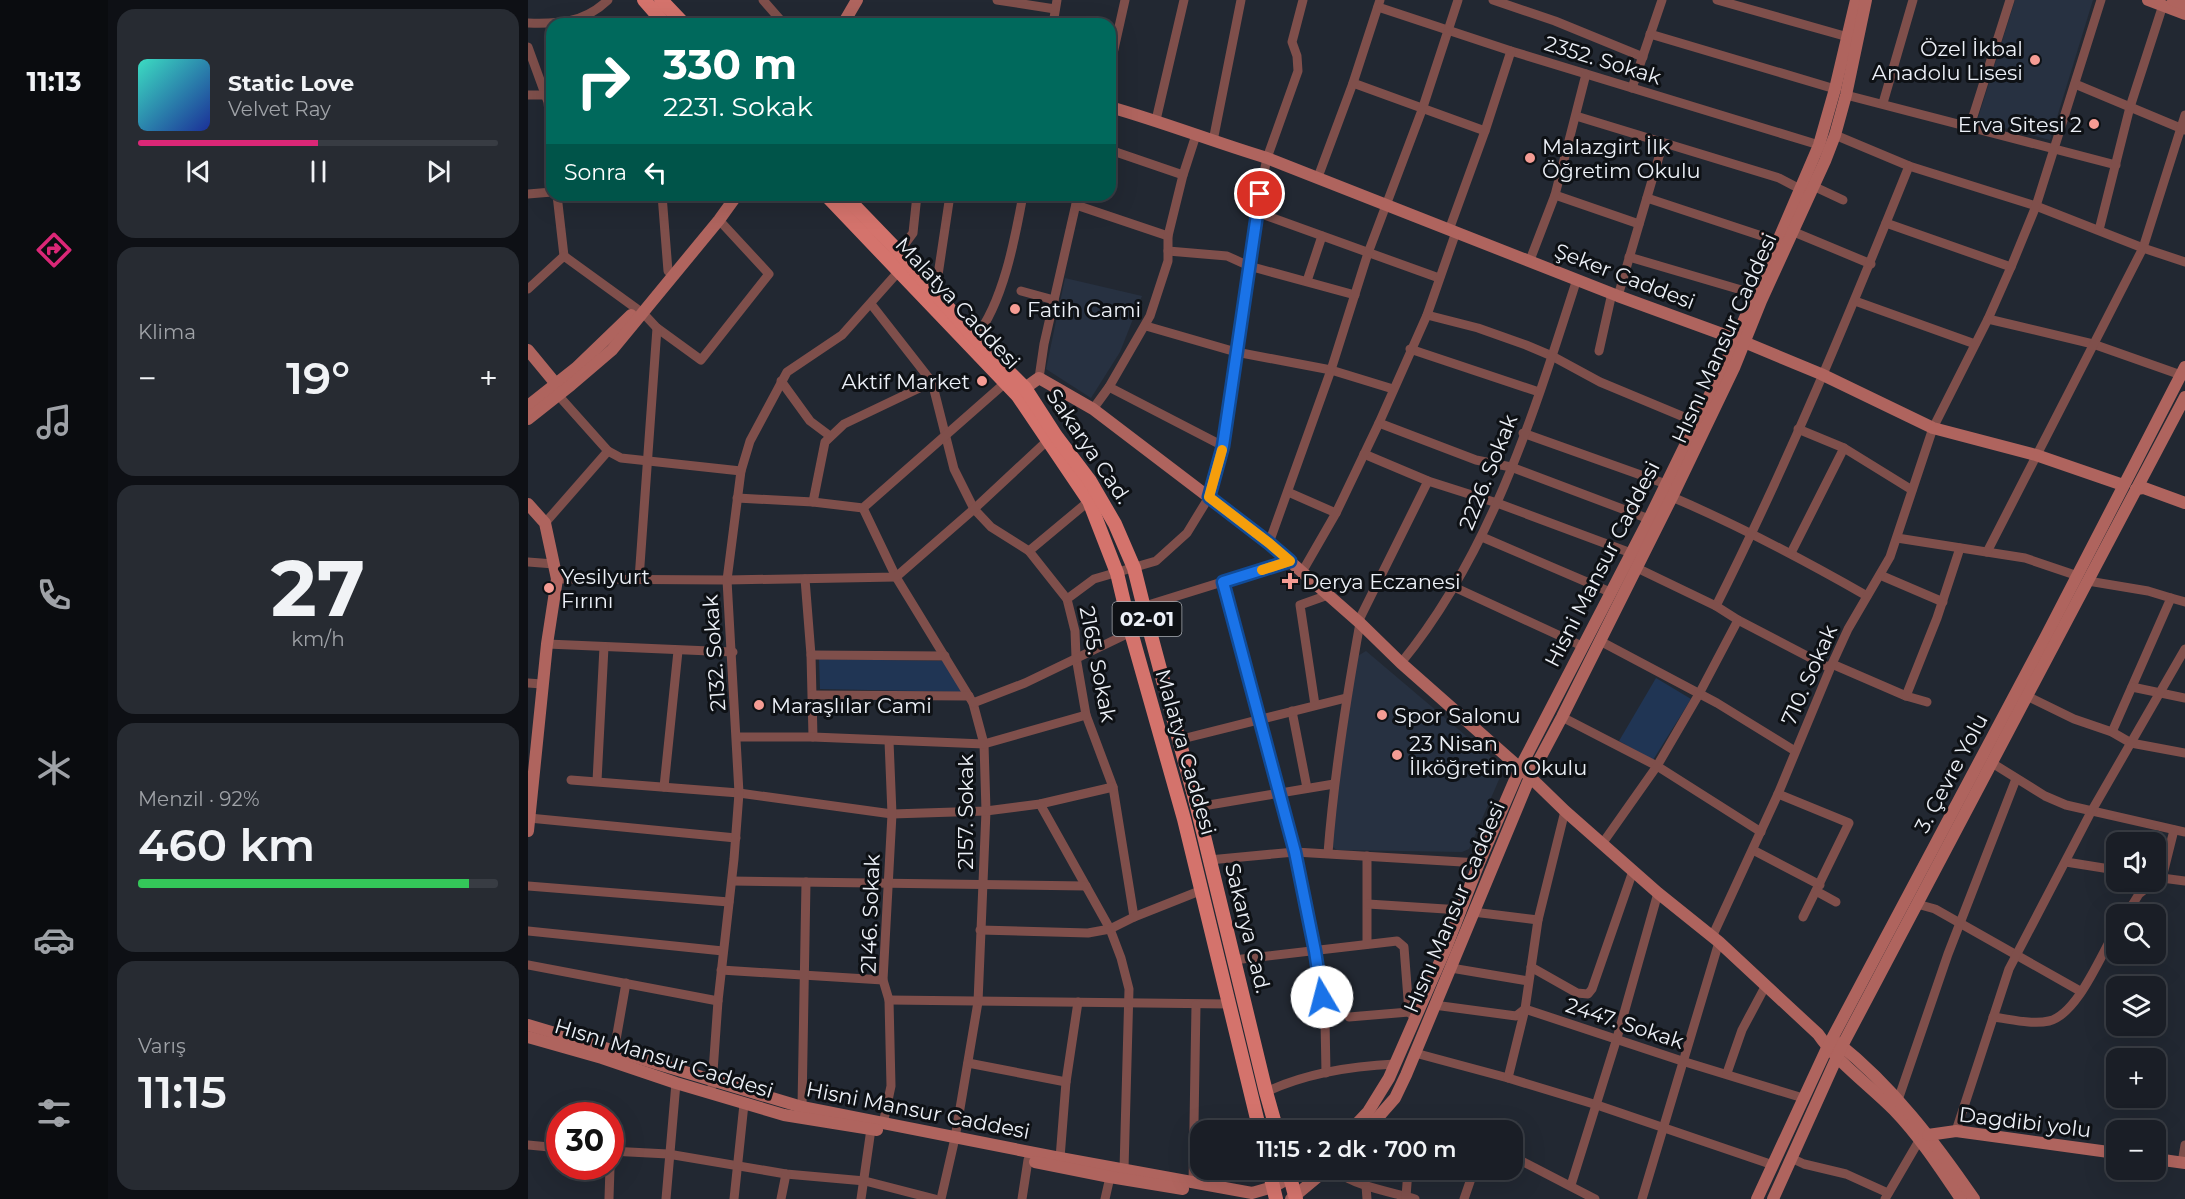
<!DOCTYPE html>
<html lang="tr">
<head>
<meta charset="utf-8">
<style>
	:root { --surface:#1a1e26; --page:#272b32; --text:#f1f3f6; --muted:#9fa2a7; --line:#383c43; --accent:#db2777 }
	body { margin:0; font-family:Montserrat,sans-serif; background:var(--page); color:var(--text); height:100vh; display:flex; flex-direction:column; font-size:22px; white-space:nowrap }
	* { box-sizing:border-box; margin:0 }
	p { font-size:20px; color:var(--muted) }
	.icon { flex:none; width:33px; height:33px; fill:none; stroke:currentColor; stroke-width:2; stroke-linecap:round; stroke-linejoin:round }
	.map { position:relative; flex:1; overflow:hidden }
	.side { display:flex; flex-direction:column; gap:9px; padding:9px; background:#0e1015; width:420px }
	.side>* { flex:none }
	.top-card { position:absolute; left:18px; top:18px; width:570px; height:183px; border-radius:18px; box-shadow:0 6px 24px #0002,0 0 0 2px var(--line); background:#00695c; color:#fff; overflow:hidden }
	.fabs { position:absolute; left:1578px; top:832px; display:grid; gap:12px }
	.fabs a { display:grid; place-items:center; width:60px; height:60px; border-radius:12px; background:var(--surface); box-shadow:0 6px 24px #0002,0 0 0 2px var(--line); font-size:30px }
	.speed { position:absolute; left:18px; top:1102px; display:flex; gap:12px; font-size:30px; font-weight:700; text-align:center }
	.speed>* { display:grid; place-content:center; width:78px; height:78px; border-radius:50%; background:var(--surface); box-shadow:0 6px 24px #0002,0 0 0 2px var(--line); line-height:1 }
	.speed .limit { border:9px solid #d22; background:#fff; color:#111 }
	.pin { position:absolute; display:grid; place-items:center; width:51px; height:51px; color:#fff; margin:-26px; border:3px solid #fff; border-radius:50%; box-shadow:0 2px 6px #0007 }
	.me { position:absolute; width:66px; margin:-33px; rotate:352deg; stroke-linejoin:round; filter:drop-shadow(0 0 4px #0008) }
	.turn { display:flex; align-items:center; gap:21px; height:126px; padding:0 18px; font-size:27px }
	.turn .icon { width:78px; height:78px; stroke-width:2.5 }
	.turn b { display:block; font-size:42px; line-height:51px }
	.then { display:flex; align-items:center; height:57px; padding:0 18px; background:#0003; gap:12px; font-size:22px }
	.big { font-size:45px; font-weight:600; line-height:1.1 }
	.side .widget { flex:1; display:flex; flex-direction:column; justify-content:center; gap:9px; min-width:0; padding:0 21px; border-radius:18px; background:var(--page) }
	.side .dial { align-items:center; gap:0 }
	.dial b { font-size:78px; line-height:1 }
	.song { display:flex; align-items:center; gap:18px }
	.cover { width:72px; height:72px; border-radius:9px; background:linear-gradient(135deg,hsl(170 70% 55%),hsl(230 70% 35%)) }
	.played { height:6px; border-radius:3px; background:linear-gradient(90deg,var(--accent) 50%,var(--line) 50%) }
	.keys { display:flex; justify-content:space-around; direction:ltr }
	.heat { display:flex; justify-content:space-between; align-items:center; font-size:33px; direction:ltr }
	.charge { height:9px; border-radius:4px; background:linear-gradient(90deg,#34c759 92%,var(--line) 0) }
	.trip { position:absolute; left:662px; top:1120px; width:333px; height:60px; border-radius:18px; background:var(--surface); box-shadow:0 6px 24px #0002,0 0 0 2px var(--line); font-weight:600; line-height:60px; text-align:center }
	main { display:flex; flex:1; min-height:0 }
	.tabs { display:flex; flex-direction:column; width:108px; justify-content:space-around; align-items:center; background:#0a0c0f; color:var(--muted) }
	.tabs .icon { width:42px; height:42px }
	.tabs .active { color:var(--accent) }
	.tabs b { font-size:27px; color:var(--text) }
	.map>svg:first-child { display:block }
</style>
</head>
<body>
<main>
<nav class="tabs">
<b>11:13</b>
<svg class="icon active" aria-label="directions" viewBox="0 0 24 24"><path d="M12 3l9 9-9 9-9-9zM9 14v-3h6M13 9l2 2-2 2"/></svg>
<svg class="icon" aria-label="music" viewBox="0 0 24 24"><path d="M9 18V5l10-2v13"/><circle cx="6" cy="18" r="3"/><circle cx="16" cy="16" r="3"/></svg>
<svg class="icon" aria-label="phone" viewBox="0 0 24 24"><path d="M5 4h4l2 5-3 2q2 4 5 5l2-3 5 2v4C11 20 4 13 5 4z"/></svg>
<svg class="icon" aria-label="climate" viewBox="0 0 24 24"><path d="M12 3v18M4 7l16 10M4 17L20 7"/></svg>
<svg class="icon" aria-label="car" viewBox="0 0 24 24"><path d="M5 17H2v-5l4-1 3-4h7l3 4 3 1v5h-3M9 17h6M6 11h13"/><circle cx="7" cy="17" r="2"/><circle cx="17" cy="17" r="2"/></svg>
<svg class="icon" aria-label="filters" viewBox="0 0 24 24"><path d="M4 7h16M4 17h16"/><circle cx="9" cy="7" r="2"/><circle cx="15" cy="17" r="2"/></svg>
</nav>
<section class="side">
<div class="widget">
<div class="song"><i class="cover"></i><div><b>Static Love</b><p>Velvet Ray</p></div></div>
<div class="played"></div>
<div class="keys"><svg class="icon" aria-label="previous" viewBox="0 0 24 24"><path d="M18 5L8 12l10 7zM5 5v14"/></svg><svg class="icon" aria-label="pause" viewBox="0 0 24 24"><path d="M8 5v14M16 5v14"/></svg><svg class="icon" aria-label="next" viewBox="0 0 24 24"><path d="M6 5l10 7-10 7zM19 5v14"/></svg></div>
</div>
<div class="widget"><p>Klima</p>
<div class="heat"><a>−</a><b class="big">19°</b><a>+</a></div>
</div>
<div class="widget dial"><b>27</b><p>km/h</p></div>
<div class="widget"><p>Menzil · 92%</p><b class="big">460 km</b><div class="charge"></div></div>
<div class="widget"><p>Varış</p><b class="big">11:15</b></div>
</section>
<div class="map">
<svg width="1657" height="1199" viewBox="0 0 1657 1199">
	<rect width="100%" height="100%" fill="#222832"/>
	<!-- built -->
	<g fill="#273141">
		<path d="M1487,0H1565L1522,140L1449,121Z"/>
		<path d="M537,278L614,296L592,352L563,398L518,369Z"/>
		<path d="M838,651L976,768L941,849L934,852L809,850L802,845L828,657Z"/>
	</g>
	<!-- green -->
	<g fill="#203554">
		<path d="M291,659L415,661L434,692L292,689Z"/>
		<path d="M1128,678L1163,699L1125,760L1091,741Z"/>
	</g>
	<g fill="none" stroke-linecap="round" stroke-linejoin="round">
		<!-- street -->
		<g stroke="#7f4f4b" stroke-width="9">
			<path d="M235,0L256,24"/>
			<path d="M469,0L527,9"/>
			<path d="M965,0L1027,21L1115,57"/>
			<path d="M1189,0L1320,37"/>
			<path d="M850,7L983,51L1291,145"/>
			<path d="M0,23C31,24 56,23 80,0"/>
			<path d="M525,24L529,0"/>
			<path d="M1122,34L1307,89"/>
			<path d="M0,47L20,102L24,143"/>
			<path d="M582,67L597,0"/>
			<path d="M825,83L957,131"/>
			<path d="M1547,84L1657,130"/>
			<path d="M1104,88L1134,0"/>
			<path d="M0,95H16"/>
			<path d="M1318,95L1588,165"/>
			<path d="M1355,103L1385,0"/>
			<path d="M1048,116L1251,178L1272,189"/>
			<path d="M628,120L656,0"/>
			<path d="M1442,126L1482,0"/>
			<path d="M1307,135L1381,166L1508,206L1615,248L1657,262"/>
			<path d="M685,141L713,0"/>
			<path d="M582,150L655,175"/>
			<path d="M790,177L825,83L852,0"/>
			<path d="M1285,186L1315,200"/>
			<path d="M0,194L24,192"/>
			<path d="M29,195L36,256"/>
			<path d="M134,195L140,271"/>
			<path d="M1027,195L1111,224"/>
			<path d="M1119,198L1249,241"/>
			<path d="M548,205L640,236"/>
			<path d="M728,212L911,278"/>
			<path d="M1358,223L1483,267"/>
			<path d="M921,230L957,131L983,51"/>
			<path d="M1571,230L1602,107L1635,5"/>
			<path d="M1266,232L1343,264"/>
			<path d="M640,251L699,256L721,266L827,295"/>
			<path d="M371,252L385,233L389,195"/>
			<path d="M1101,257L1227,294"/>
			<path d="M1002,260L1027,195L1058,74"/>
			<path d="M779,281L794,236"/>
			<path d="M0,289L36,256L109,309"/>
			<path d="M493,291L526,300"/>
			<path d="M407,295L422,195"/>
			<path d="M1090,296L1135,143"/>
			<path d="M1327,301L1447,344"/>
			<path d="M343,304L404,382L426,469L446,509L463,527L501,551L539,599L547,631L548,657L558,715L585,787L606,917"/>
			<path d="M115,313L129,328L173,360L241,274L191,220"/>
			<path d="M899,315L950,328L998,345L1024,356L1072,382L1168,422"/>
			<path d="M1460,319L1565,344L1653,375"/>
			<path d="M618,326L708,352L803,370L865,389"/>
			<path d="M447,338C475,303 487,239 495,195"/>
			<path d="M882,349L1011,392"/>
			<path d="M1071,351L1084,293"/>
			<path d="M511,378L516,344L550,195"/>
			<path d="M253,381L282,421L302,436"/>
			<path d="M581,387L695,446"/>
			<path d="M30,395L80,451L93,458L213,471"/>
			<path d="M565,409L581,387L622,316L640,261V236L655,175L668,135"/>
			<path d="M851,423L948,460L983,467L1121,519"/>
			<path d="M1270,429L1316,448L1384,490"/>
			<path d="M995,433L1138,484"/>
			<path d="M836,454L900,481L969,503L1103,553"/>
			<path d="M760,492L808,513"/>
			<path d="M1144,497C1212,526 1276,560 1339,596"/>
			<path d="M209,498L285,502L335,508L477,383"/>
			<path d="M285,502L297,442L316,424L404,382"/>
			<path d="M335,508L368,577L445,703L456,744L458,811L450,1002L427,1138L413,1199"/>
			<path d="M17,523L80,451"/>
			<path d="M954,537L1082,592"/>
			<path d="M1369,538L1497,558L1547,575"/>
			<path d="M741,543L803,370L840,253L894,110L930,0"/>
			<path d="M501,551L561,501"/>
			<path d="M1459,552L1615,248L1657,115"/>
			<path d="M1263,553L1316,448"/>
			<path d="M0,562L26,564"/>
			<path d="M774,572L808,513L851,423L899,315L928,232"/>
			<path d="M1352,575L1415,602"/>
			<path d="M29,579L199,580L368,577L446,509L520,440"/>
			<path d="M111,579L129,328"/>
			<path d="M277,579L283,655L285,737"/>
			<path d="M1560,581L1620,591L1643,598L1584,732"/>
			<path d="M695,582L767,852L787,951L797,1020L798,1073"/>
			<path d="M926,587L1054,646"/>
			<path d="M1643,598L1657,602"/>
			<path d="M539,599L566,579L628,561L659,533L681,497L695,446L728,212L739,158L770,71L769,56L764,42L775,0"/>
			<path d="M617,606L762,561"/>
			<path d="M1188,606C1260,463 1321,315 1381,166"/>
			<path d="M1210,620L1302,668"/>
			<path d="M830,622L900,481"/>
			<path d="M1072,641L1189,703L1267,751"/>
			<path d="M19,644L205,652"/>
			<path d="M283,655L417,656"/>
			<path d="M873,663C963,553 1006,413 1049,279"/>
			<path d="M1304,664L1378,696L1399,702"/>
			<path d="M0,683L14,684"/>
			<path d="M1604,687L1657,698"/>
			<path d="M285,695L441,696"/>
			<path d="M1378,696L1409,618L1432,548"/>
			<path d="M1499,696L1546,719L1584,732L1603,743L1657,753"/>
			<path d="M445,703L497,683L603,632"/>
			<path d="M787,705L772,605L800,595"/>
			<path d="M764,711L779,788"/>
			<path d="M1034,717L1129,766L1233,832"/>
			<path d="M209,737H285L456,744L558,715"/>
			<path d="M650,740L818,698"/>
			<path d="M1464,763L1517,796L1538,805L1657,832"/>
			<path d="M43,780L211,793L364,814L458,811L512,804L585,787"/>
			<path d="M69,781L76,647"/>
			<path d="M136,787L150,651"/>
			<path d="M1250,794L1321,823L1275,917"/>
			<path d="M512,804L582,929L593,958L601,989L596,1169"/>
			<path d="M669,807L806,784"/>
			<path d="M1,818L208,838"/>
			<path d="M1074,844L1129,766L1171,694L1210,620L1188,606L1109,568"/>
			<path d="M1225,850L1292,885"/>
			<path d="M800,853C806,775 818,700 832,623"/>
			<path d="M839,856V944"/>
			<path d="M681,860L767,852L951,863"/>
			<path d="M1538,862L1588,870"/>
			<path d="M1634,878L1646,830"/>
			<path d="M1630,880L1634,878L1657,881"/>
			<path d="M204,881L558,886"/>
			<path d="M0,886L201,902"/>
			<path d="M1288,891L1308,902"/>
			<path d="M840,904L933,910"/>
			<path d="M1389,904L1407,909L1552,991"/>
			<path d="M945,912L1010,920"/>
			<path d="M1598,915L1611,894L1626,882"/>
			<path d="M452,930L560,933L582,929L606,917L674,890"/>
			<path d="M0,931L195,951"/>
			<path d="M1184,937L1250,794L1304,664L1320,629L1362,557L1405,428L1460,319L1483,267L1508,206L1573,0"/>
			<path d="M706,960L869,941L876,947L881,1012L887,1018"/>
			<path d="M0,965L190,1001"/>
			<path d="M1003,967L1049,993L1060,994L1064,989L1105,871"/>
			<path d="M923,968L1000,981"/>
			<path d="M193,970L355,980"/>
			<path d="M361,1000L701,1004"/>
			<path d="M906,1005L988,1016L997,1009L1154,1061L1275,1098"/>
			<path d="M821,1017L881,1012"/>
			<path d="M1465,1017C1482,1019 1504,1025 1521,1021C1550,1014 1573,954 1588,930"/>
			<path d="M86,1051L98,983"/>
			<path d="M887,1053L980,1078L1069,1105L1245,1165"/>
			<path d="M440,1063L538,1082"/>
			<path d="M1199,1073L1214,1030L1238,985"/>
			<path d="M980,1078L997,1009L1010,920L1037,811"/>
			<path d="M184,1086L190,1001L206,859L211,793L199,580L213,471L222,441L259,372L314,335L371,271"/>
			<path d="M738,1092C776,1074 825,1066 867,1064"/>
			<path d="M1370,1100L1420,954L1488,779"/>
			<path d="M274,1107L278,882"/>
			<path d="M850,1120L881,1131"/>
			<path d="M355,1124L363,1086L361,1000L355,980L364,814L361,741"/>
			<path d="M1428,1131L1481,969L1563,812L1657,649"/>
			<path d="M0,1145L32,1148"/>
			<path d="M82,1151L140,1154L258,1174L337,1181L407,1199"/>
			<path d="M984,1156L1067,1199"/>
			<path d="M532,1158L538,1082L550,1002"/>
			<path d="M1263,1158L1276,1164L1318,1174L1360,1193"/>
			<path d="M1654,1163L1657,1145"/>
			<path d="M806,1170C830,1187 859,1191 887,1199"/>
			<path d="M665,1183L668,1005"/>
			<path d="M1043,1185L1089,1038L1130,893"/>
			<path d="M838,1186L839,1199"/>
			<path d="M878,1197L880,1170"/>
			<path d="M81,1199L82,1167"/>
			<path d="M138,1199L148,1083"/>
			<path d="M206,1199L216,1104"/>
			<path d="M253,1199L258,1174"/>
			<path d="M333,1199L343,1129"/>
			<path d="M494,1199L500,1160"/>
			<path d="M577,1199L582,1177"/>
			<path d="M936,1199L946,1170"/>
			<path d="M1114,1199L1191,942"/>
			<path d="M1357,1199L1392,1139"/>
		</g>
		<!-- secondary -->
		<g stroke="#af645e" stroke-width="12">
			<path d="M1620,0L1657,14"/>
			<path d="M1645,0L1657,4"/>
			<path d="M315,24L329,0"/>
			<path d="M582,107C635,122 686,142 739,158L1090,296L1216,342L1293,374L1405,428L1508,455L1595,485"/>
			<path d="M0,350L28,384"/>
			<path d="M497,388L511,378L565,409L741,543L832,623L873,663L1002,777L1037,811L1130,893L1191,942L1290,1034C1310,1063 1340,1084 1366,1110C1392,1137 1412,1168 1433,1199"/>
			<path d="M0,406L48,368L103,315"/>
			<path d="M0,419L43,385L84,350L191,220L209,195"/>
			<path d="M1608,489L1616,488L1657,503"/>
			<path d="M0,504L17,523L29,579L19,644L0,831"/>
			<path d="M0,1025L274,1107L532,1158L724,1193L745,1187L775,1170"/>
			<path d="M0,1037L74,1058L148,1083L256,1115L349,1130"/>
			<path d="M1310,1043C1364,1086 1407,1142 1446,1199"/>
			<path d="M822,1131L840,1112L861,1078L918,948L951,863L992,768L1121,519L1198,362L1291,145L1307,89L1328,0"/>
			<path d="M838,1131L867,1098L878,1075L1002,777L1034,717L1144,497L1206,368L1233,301L1297,161L1307,135L1318,95L1338,0"/>
			<path d="M1400,1135L1428,1131L1588,1153"/>
			<path d="M1628,1159L1657,1163"/>
			<path d="M507,1162L582,1177L655,1189"/>
			<path d="M763,1199L798,1170"/>
			<path d="M1229,1199L1299,1048L1517,638L1657,367"/>
			<path d="M1245,1199L1314,1046L1657,397"/>
		</g>
		<!-- primary -->
		<g stroke="#d4736c" stroke-width="14">
			<path d="M116,0L137,24"/>
			<path d="M133,0L156,24"/>
			<path d="M298,195L490,396L561,501L589,573L603,632L656,819L732,1131"/>
			<path d="M316,195L371,252L447,338L497,388L528,436L562,481L587,524L606,568L621,628L669,807L738,1092L749,1131"/>
			<path d="M741,1170L748,1199"/>
			<path d="M760,1170L768,1199"/>
		</g>
	</g>
	<g fill="none" stroke-linecap="round" stroke-linejoin="round">
		<!-- route casing -->
		<g stroke="#114b97" stroke-width="15">
			<path id="route" d="M732,194L695,446L681,497L741,543L762,561L695,582L767,852L787,951L794,997"/>
		</g>
		<!-- route -->
		<use href="#route" stroke="#1a73e8" stroke-width="10"/>
		<!-- slow -->
		<path stroke="#f59e0b" stroke-width="10" d="M694,450L681,497L741,543L762,561L734,570"/>
	</g>
	<!-- markers -->
	<g fill="#f59c94" stroke="#0e1115" stroke-width="2">
		<circle cx="1507" cy="60" r="6"/>
		<circle cx="1566" cy="124" r="6"/>
		<circle cx="1002" cy="158" r="6"/>
		<circle cx="487" cy="309" r="6"/>
		<circle cx="454" cy="381" r="6"/>
		<path d="M759 572h6v6h6v6h-6v6h-6v-6h-6v-6h6z"/>
		<circle cx="21" cy="588" r="6"/>
		<circle cx="231" cy="705" r="6"/>
		<circle cx="854" cy="715" r="6"/>
		<circle cx="869" cy="755" r="6"/>
	</g>
	<g text-anchor="middle" dominant-baseline="central" stroke-width="6" stroke-linejoin="round" paint-order="stroke">
		<!-- shield labels -->
		<rect fill="#0e1115" stroke="#a9adb3" stroke-width="1.5" x="584.5" y="602" width="69" height="34" rx="4.5"/>
		<g font-size="20" font-weight="bold" fill="#ecf0f7">
			<text x="619" y="619">02-01</text>
		</g>
		<!-- poi labels -->
		<g font-size="21" fill="#ecf0f7" stroke="#0e1115" text-anchor="start">
			<text x="1495" y="48" text-anchor="end">Özel İkbal<tspan x="1495" dy="24">Anadolu Lisesi</tspan></text>
			<text x="1554" y="124" text-anchor="end">Erva Sitesi 2</text>
			<text x="1014" y="146">Malazgirt İlk<tspan x="1014" dy="24">Öğretim Okulu</tspan></text>
			<text x="499" y="309">Fatih Cami</text>
			<text x="442" y="381" text-anchor="end">Aktif Market</text>
			<text x="33" y="576">Yesilyurt<tspan x="33" dy="24">Fırını</tspan></text>
			<text x="774" y="581">Derya Eczanesi</text>
			<text x="243" y="705">Maraşlılar Cami</text>
			<text x="866" y="715">Spor Salonu</text>
			<text x="881" y="743">23 Nisan<tspan x="881" dy="24">İlköğretim Okulu</tspan></text>
		</g>
		<!-- street labels -->
		<g font-size="21" fill="#ecf0f7" stroke="#0e1115">
			<text transform="translate(1075 60) rotate(17)">2352. Sokak</text>
			<text transform="translate(1097 276) rotate(21)">Şeker Caddesi</text>
			<text transform="translate(430 303) rotate(47)">Malatya Caddesi</text>
			<text transform="translate(1196 338) rotate(-66)">Hısnı Mansur Caddesi</text>
			<text transform="translate(561 446) rotate(56)">Sakarya Cad.</text>
			<text transform="translate(960 472) rotate(-68)">2226. Sokak</text>
			<text transform="translate(1074 564) rotate(-63)">Hisni Mansur Caddesi</text>
			<text transform="translate(186 653) rotate(-94)">2132. Sokak</text>
			<text transform="translate(570 664) rotate(79)">2165. Sokak</text>
			<text transform="translate(1281 675) rotate(-66)">710. Sokak</text>
			<text transform="translate(658 752) rotate(74)">Malatya Caddesi</text>
			<text transform="translate(1423 773) rotate(-62)">3. Çevre Yolu</text>
			<text transform="translate(437 812) rotate(-90)">2157. Sokak</text>
			<text transform="translate(926 907) rotate(-67)">Hısnı Mansur Caddesi</text>
			<text transform="translate(342 914) rotate(-88)">2146. Sokak</text>
			<text transform="translate(720 928) rotate(76)">Sakarya Cad.</text>
			<text transform="translate(1097 1023) rotate(18)">2447. Sokak</text>
			<text transform="translate(136 1058) rotate(17)">Hısnı Mansur Caddesi</text>
			<text transform="translate(390 1110) rotate(11)">Hisni Mansur Caddesi</text>
			<text transform="translate(1497 1122) rotate(7)">Dagdibi yolu</text>
		</g>
	</g>
</svg>
<div class="fabs">
<a><svg class="icon" aria-label="sound" viewBox="0 0 24 24"><path d="M4 9h4l5-4v14l-5-4H4zM17 9q2 3 0 6"/></svg></a>
<a><svg class="icon" aria-label="search" viewBox="0 0 24 24"><circle cx="10" cy="10" r="6"/><path d="M15 15l6 6"/></svg></a>
<a><svg class="icon" aria-label="layers" viewBox="0 0 24 24"><path d="M12 4l9 5-9 5-9-5zM3 14l9 5 9-5"/></svg></a>
<a>+</a>
<a>−</a>
</div>
<div class="speed"><div class="limit">30</div></div>
<div class="pin" style="left:732px;top:194px;background:#d93025"><svg class="icon" aria-label="arrive" viewBox="0 0 24 24"><path d="M6 21V4h12l-3 4 3 4H6"/></svg></div>
<svg class="me" style="left:794px;top:997px" viewBox="-20 -20 40 40"><circle r="19" fill="#fff"/><path d="M0-13L10 11 0 6-10 11z" fill="#1a73e8"/></svg>
<div class="trip">11:15 · 2 dk · 700 m</div>
<div class="top-card">
<div class="turn"><svg class="icon" aria-label="right" viewBox="0 0 24 24"><path d="M7 20v-9h11M14 6l5 5-5 5"/></svg><div><b>330 m</b>2231. Sokak</div></div>
<div class="then">Sonra<svg class="icon" aria-label="left" viewBox="0 0 24 24"><path d="M17 20v-9H6M10 6l-5 5 5 5"/></svg></div>
</div>
</div>
</main>
</body>
</html>
